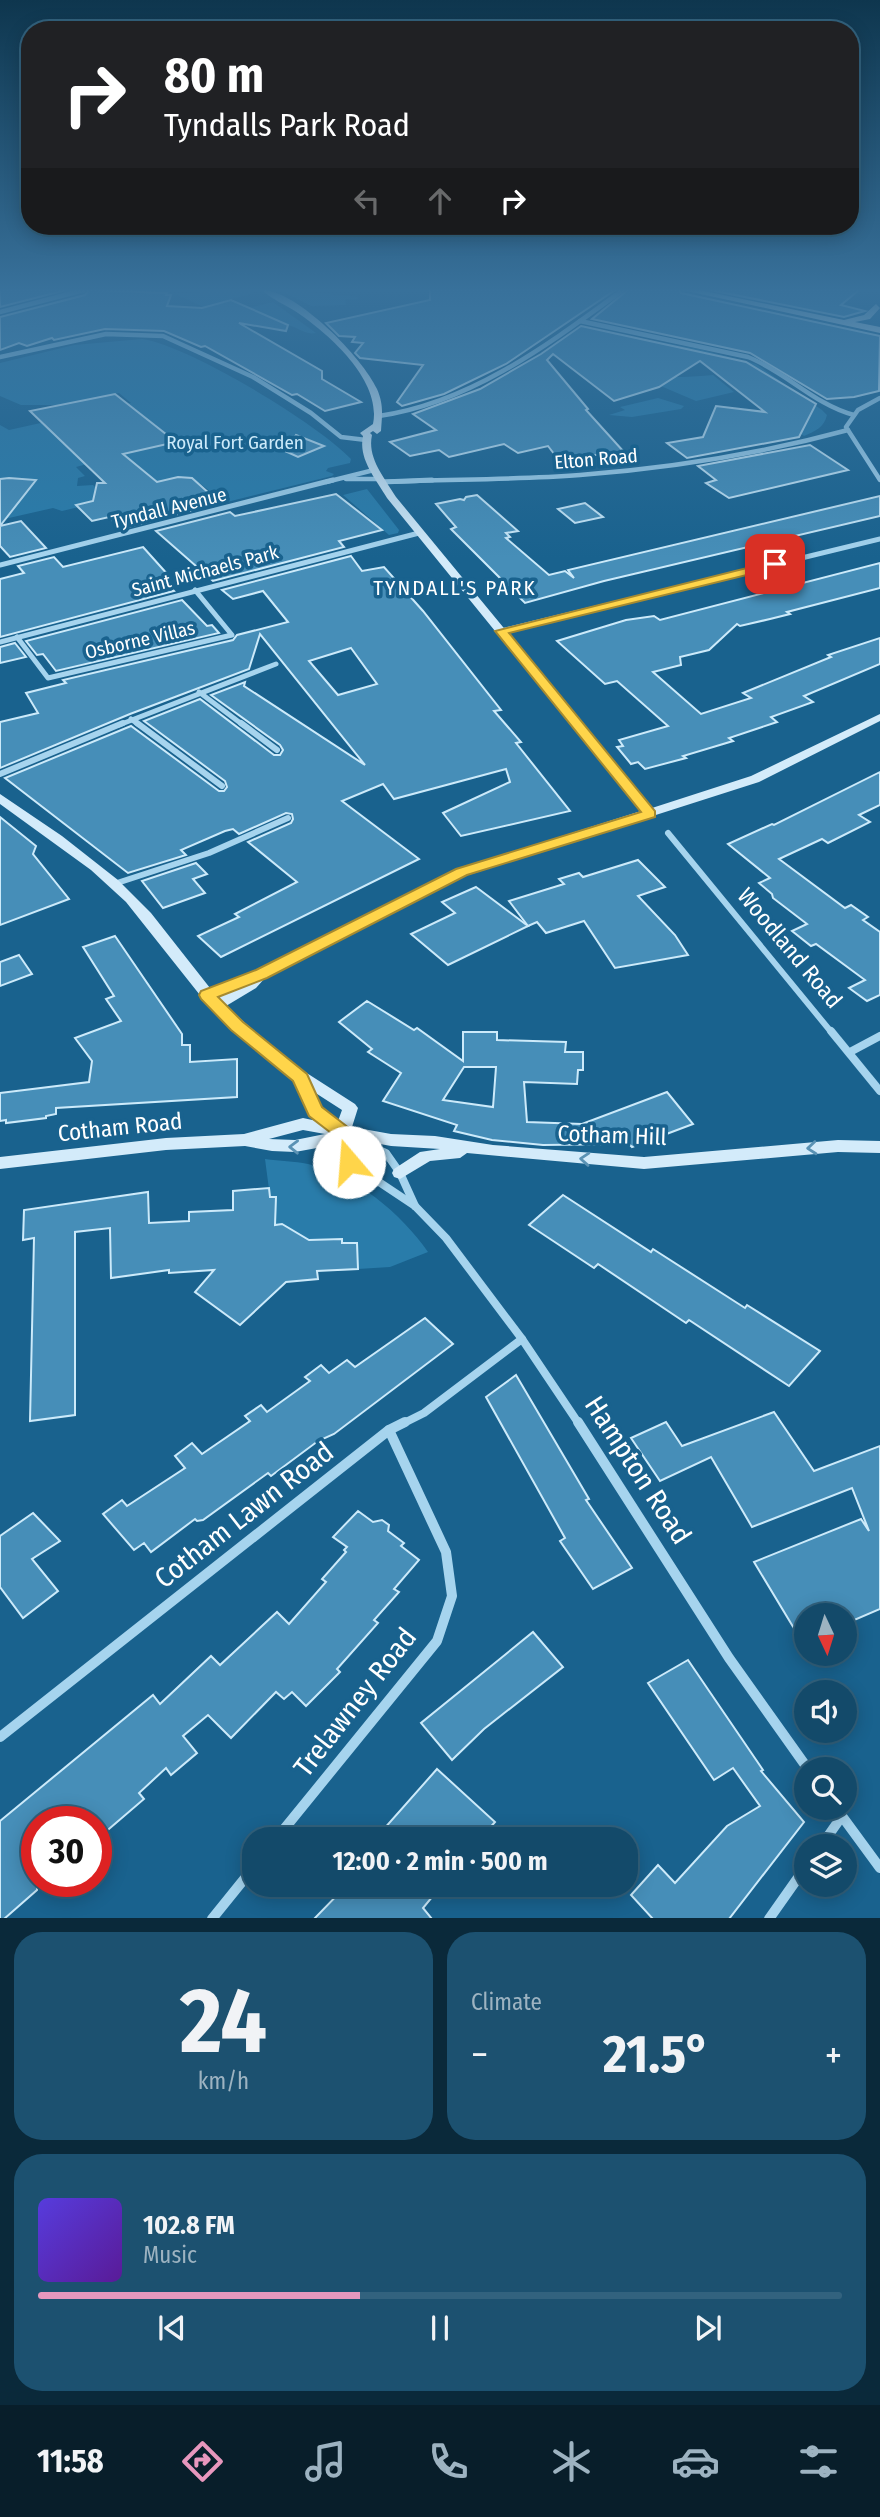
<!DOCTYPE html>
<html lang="en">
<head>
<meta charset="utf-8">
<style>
	:root { --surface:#134a6a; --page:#1c5170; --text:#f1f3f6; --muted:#9db3c1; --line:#32627e; --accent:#e797bd }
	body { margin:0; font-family:"Fira Sans Condensed",sans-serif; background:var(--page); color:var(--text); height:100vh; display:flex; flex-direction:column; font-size:26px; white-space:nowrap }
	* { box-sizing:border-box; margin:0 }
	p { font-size:23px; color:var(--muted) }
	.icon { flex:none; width:38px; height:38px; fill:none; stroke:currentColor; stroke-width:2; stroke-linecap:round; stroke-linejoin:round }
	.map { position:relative; height:1918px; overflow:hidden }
	.details { display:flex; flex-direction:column; gap:14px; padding:14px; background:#0a293a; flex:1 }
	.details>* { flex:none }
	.hud { position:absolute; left:21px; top:21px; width:838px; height:214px; border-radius:28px; box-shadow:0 4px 18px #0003,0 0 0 2px var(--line); background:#202124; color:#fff; overflow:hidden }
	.needle { width:46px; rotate:176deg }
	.controls { position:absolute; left:794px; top:1603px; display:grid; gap:14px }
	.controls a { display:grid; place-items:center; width:63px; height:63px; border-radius:50%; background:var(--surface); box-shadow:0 4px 18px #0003,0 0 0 2px var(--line); font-size:35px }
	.speed { position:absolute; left:21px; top:1806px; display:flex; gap:14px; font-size:35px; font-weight:700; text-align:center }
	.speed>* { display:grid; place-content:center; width:91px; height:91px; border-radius:50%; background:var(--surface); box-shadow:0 4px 18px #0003,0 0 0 2px var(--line); line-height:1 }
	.speed .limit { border:10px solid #d22; background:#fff; color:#111 }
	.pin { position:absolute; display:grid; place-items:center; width:60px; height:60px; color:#fff; margin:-30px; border-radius:14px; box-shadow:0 4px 10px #0006 }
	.me { position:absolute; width:77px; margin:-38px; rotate:342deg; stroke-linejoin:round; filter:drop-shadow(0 0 5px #0008) }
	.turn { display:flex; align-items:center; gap:24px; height:147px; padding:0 28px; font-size:32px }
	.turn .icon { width:91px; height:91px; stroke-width:2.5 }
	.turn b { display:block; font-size:49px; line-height:60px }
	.lanes { display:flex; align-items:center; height:66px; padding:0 28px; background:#0003; justify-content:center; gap:35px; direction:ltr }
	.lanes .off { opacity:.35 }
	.big { font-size:52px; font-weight:700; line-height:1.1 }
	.details .card { flex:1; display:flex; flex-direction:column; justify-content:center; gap:10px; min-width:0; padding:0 24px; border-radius:28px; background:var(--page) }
	.details .dial { align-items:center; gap:0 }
	.dial b { font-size:91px; line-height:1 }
	.song { display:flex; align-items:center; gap:21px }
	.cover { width:84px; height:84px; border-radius:10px; background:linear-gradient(135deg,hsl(250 70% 55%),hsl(270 70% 35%)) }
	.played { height:7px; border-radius:4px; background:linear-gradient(90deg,var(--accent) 40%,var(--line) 40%) }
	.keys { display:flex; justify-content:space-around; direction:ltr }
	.heat { display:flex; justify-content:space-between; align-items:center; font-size:38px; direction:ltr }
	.details .tiles { flex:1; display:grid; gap:14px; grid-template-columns:1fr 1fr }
	.card:last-child { grid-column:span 2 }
	.trip { position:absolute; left:242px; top:1827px; width:396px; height:70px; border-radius:28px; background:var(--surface); box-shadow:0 4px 18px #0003,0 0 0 2px var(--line); font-weight:700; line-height:70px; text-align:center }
	.dock { display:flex; height:112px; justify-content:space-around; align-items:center; background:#081e2a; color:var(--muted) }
	.dock .icon { width:49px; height:49px }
	.dock .active { color:var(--accent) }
	.dock b { font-size:32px; color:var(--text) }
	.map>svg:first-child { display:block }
</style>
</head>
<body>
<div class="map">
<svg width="880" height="1919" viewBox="0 0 880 1919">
	<rect width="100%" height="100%" fill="#19628e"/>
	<!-- green -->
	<g fill="#297caa">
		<path d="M229,290H248L254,293L205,306L220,313H217L175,294Z"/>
		<path d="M280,290H287L359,297L356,300L345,299L346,305L311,306Z"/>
		<path d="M273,302L316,333C303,336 293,322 280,325L245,309Z"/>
		<path d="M587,329L699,349L756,364L822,410L827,415C824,428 815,431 804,436L707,361L563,355L550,357L546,355Z"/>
		<path d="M142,339C188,345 318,424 351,459L350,463L328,468L326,471L334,474L332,476L223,503L216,500L218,498C192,476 190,474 156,482L123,454L174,441L156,429L68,447L87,464L76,467L85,476L78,478L77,486L93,485L102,493L114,492L79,507L62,511L53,508L0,520V425L9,430L131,403L119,393L62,405H21L0,396V363L74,345Z"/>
		<path d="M713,375L734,392L696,401L649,381C669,375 691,378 713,375Z"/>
		<path d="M658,398L684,406L681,409L632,417L609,415L625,410L620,407Z"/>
		<path d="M367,489L399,530L398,533L389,535L343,495Z"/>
		<path d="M265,1159C280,1161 294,1161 308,1164C354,1174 402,1214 428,1252L390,1267L358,1269L357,1243H342L341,1239L325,1240L309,1245V1240H297L282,1224L270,1225L276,1197H270Z"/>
	</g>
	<!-- building -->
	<g fill="#468eb8" stroke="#cceafa" stroke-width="2" fill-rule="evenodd">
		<path d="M0,290H66L0,307Z"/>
		<path d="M89,290L167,293L166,295H171L167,306L202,308L231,300L288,325L286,331L239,323L322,371V379L361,402L325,411L297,394L292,395L205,346L201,347L164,331L105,329L54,340L52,338L27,346L19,343L0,350V317L85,295Z"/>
		<path d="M430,290H615L506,364L444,394L402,406L397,402L423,365L360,358L355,353L363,343L352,342L355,337L339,336L326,323L430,300Z"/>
		<path d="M628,290H679L681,293L880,336L879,391L854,397L827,399L750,353L592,319Z"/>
		<path d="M710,290H859L841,305L865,311L844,317Z"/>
		<path d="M581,326L746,362L816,404L799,437L687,458L667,443L703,437L716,406L765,412L700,361L659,387L614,401L553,354L547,360L588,409L586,410L624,452L558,459L548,446L518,453L504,444L449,457L439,450L410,456L390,442L436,430L413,414L480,389L541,354Z"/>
		<path d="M115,394L176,442L123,454L157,482L178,477L192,478L220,503L121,529L109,517L92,521L76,505L93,501L97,483H105L30,411Z"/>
		<path d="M296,435L324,446L298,457L285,451Z"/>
		<path d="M810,445L848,470L729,498L706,483L716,480L698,466Z"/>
		<path d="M9,478L36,480L0,526L21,521L46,548L10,557L0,546V479Z"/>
		<path d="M336,494L382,530L339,541L344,547L213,581L156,531L230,512L235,516Z"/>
		<path d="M477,495L518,531L506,533L510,537L506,538L549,575L565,571L574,578L568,570L880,496V516L604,581L525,603L451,529L456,527L436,504L460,499L464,500L466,497Z"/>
		<path d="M585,503L603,517L575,523L558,509Z"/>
		<path d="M143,547L169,576L161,578L174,591L0,637V579L24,573L18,566L54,557L63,567Z"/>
		<path d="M351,556L362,571L384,567L423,611L501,710L494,711L521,742L516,743L570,811L461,836L443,813L510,782L506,769L394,799L383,784L342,801L419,859L221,957L198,936L239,917L235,914L297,882L248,842L291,823L293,819L292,814L286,813L239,834L233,829L225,831L181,850L186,855L128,873L5,778L131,726L219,791H224L227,787L225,781L144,721L200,699L274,755H280L283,750L280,745L211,695L245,682L244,686L365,765L260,634L249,669L130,714L0,768V722L38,713L26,693L66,683L63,680L233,640L237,635L288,622L263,591L233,599L222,590ZM351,648L377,684L338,695L309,661Z"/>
		<path d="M880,563V588L787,612L790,614L770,619L740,626L737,624L709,650L680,657L681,665L653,672L701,714L751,698L743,693L831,657L828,655L880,638V664L804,696L813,702L771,717L777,722L729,738L733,741L683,756L686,758L645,769L638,762L631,764L617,747L623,746L619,740L668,726L617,681L605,684L557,641L626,620L654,616L660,620Z"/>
		<path d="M182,600L207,626L212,625L219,633L56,671L43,654L37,655L26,641Z"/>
		<path d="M15,643L26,657L0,663V647Z"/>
		<path d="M880,772V805L859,815L870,822L828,843L822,839L779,859L845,908L851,905L868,917L863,920L880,932V995L867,1001L849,988L865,980L816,944L811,946L792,931L807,924L773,898L772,894L759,883L770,878L728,844L772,824L774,825Z"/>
		<path d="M0,817L36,846L33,854L69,899L0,925Z"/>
		<path d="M638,860L665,887L638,896L675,935L688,955L615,968L584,921L546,933L537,922L528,926L509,901L564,884L559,879L579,873L583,877Z"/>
		<path d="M196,863L207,874L193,879L205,893L163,908L142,881Z"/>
		<path d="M476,887L528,926L448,965L411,934L455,913L442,902Z"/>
		<path d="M115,936L182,1034V1045H190V1062L237,1059V1097L56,1108V1114L46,1116V1118L6,1123V1120L0,1121V1093L89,1082L92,1061L75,1038L121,1021L106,999L114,996L83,947Z"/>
		<path d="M19,955L32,974L0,986V962Z"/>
		<path d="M367,1001L414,1030L417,1028L463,1061V1032H497V1040L566,1042L565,1052H583V1070H578L577,1084L524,1082L527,1122L582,1124L667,1092L693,1124L632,1147L629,1144L543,1145L492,1140L454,1131L457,1125L383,1101L401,1073L368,1052L372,1049L339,1022ZM464,1067H496L493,1107L443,1100Z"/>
		<path d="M269,1188L270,1197H276L275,1225L282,1224L309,1240L342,1239V1243H357L358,1269L317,1271L318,1279L286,1282L240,1325L195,1292L214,1270L169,1273V1270L111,1278L110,1228L75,1232V1415L30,1421L34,1238L23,1240L24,1210L148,1192L149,1223L189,1221V1212L233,1210V1191Z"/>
		<path d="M563,1195L651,1252L653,1249L745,1308L747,1305L820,1351L789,1386L689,1320L686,1323L598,1264L594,1268L529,1225Z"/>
		<path d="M425,1318L453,1344L334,1434L318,1441L271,1476L268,1473L203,1520L197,1521L195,1519L151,1552L144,1543L134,1550L103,1514L122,1500L127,1506L185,1468L175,1456L192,1443L202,1454L250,1421L245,1416L261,1405L267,1412L310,1381L305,1377L321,1365L329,1373L347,1360L355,1367Z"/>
		<path d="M516,1375L589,1499L586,1500L632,1568L593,1589L560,1541L565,1538L486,1397Z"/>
		<path d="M774,1412L814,1471L880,1446V1609L845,1624V1615H807V1650L754,1562L861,1519L869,1531L852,1488L752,1527L711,1457L660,1481L631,1438L666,1422L682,1446Z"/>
		<path d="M358,1511L373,1522L382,1520L389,1525L388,1531L404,1543L401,1546L419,1560L394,1589L399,1592L374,1620L378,1623L337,1669L340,1672L306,1706L292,1692L284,1699L276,1692L231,1738L208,1715L183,1736L197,1753L171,1775L166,1768L139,1793L144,1799L96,1840V1822H37V1890L4,1919H0V1821L153,1695L160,1704L211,1656L220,1665L277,1612L289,1624L326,1582L322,1579L346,1552L344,1550L347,1547L333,1537Z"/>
		<path d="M33,1513L60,1541L32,1559L58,1591L23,1618L0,1587V1536Z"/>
		<path d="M533,1632L563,1667L484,1729L452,1760L421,1723Z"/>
		<path d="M688,1660L763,1770L761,1771L804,1822L729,1919H653L631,1895L658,1865L675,1883L727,1826L760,1806L733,1768L714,1780L648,1683Z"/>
		<path d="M437,1769L495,1822L480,1839H375Z"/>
		<path d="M347,1885H442L423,1908L432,1919H314Z"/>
	</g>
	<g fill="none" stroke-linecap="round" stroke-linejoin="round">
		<!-- street-far4 -->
		<g stroke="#a6d4ee" stroke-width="4.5">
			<path d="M0,312L84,290"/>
			<path d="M580,321L748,357C786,372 815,405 854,415"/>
			<path d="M0,357L106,334L163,336L253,377L311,413L341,437L366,440"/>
			<path d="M880,398L858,410L846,427L880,480"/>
			<path d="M379,416C471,403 550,343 623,290"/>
			<path d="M346,479H379"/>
			<path d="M326,482L374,470"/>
			<path d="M382,482C448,479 514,480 580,475C671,468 760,454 848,430"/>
		</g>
		<!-- street-far3 -->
		<g stroke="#a6d4ee" stroke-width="5">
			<path d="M382,482L432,480"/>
			<path d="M0,565L333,480"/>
			<path d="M501,631L880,539"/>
			<path d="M17,637L48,678L232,635L195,590"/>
			<path d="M0,642L419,533"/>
			<path d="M199,692L243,725"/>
			<path d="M131,719L139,725"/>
			<path d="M119,725L276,664"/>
		</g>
		<!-- street-far2 -->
		<g stroke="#a6d4ee" stroke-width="6">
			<path d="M137,723L222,786"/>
			<path d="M241,723L277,750"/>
			<path d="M0,774L123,723"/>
			<path d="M668,833L832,1033"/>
			<path d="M114,884L209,853L288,818"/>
		</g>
		<!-- street-far1 -->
		<g stroke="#a6d4ee" stroke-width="8">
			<path d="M831,1031L880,1091"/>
			<path d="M850,1052L880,1036"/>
			<path d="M343,1133L349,1162L415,1206L446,1238L522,1339L579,1424"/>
			<path d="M350,1136L386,1153L400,1173L415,1206"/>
			<path d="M402,1424L424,1413L522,1339"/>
		</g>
		<!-- street -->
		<g stroke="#a6d4ee" stroke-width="10">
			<path d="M578,1422L729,1658L808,1769"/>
			<path d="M0,1737L389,1430L405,1422"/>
			<path d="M836,1808L880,1868"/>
			<path d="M276,1839L437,1641L452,1596L446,1552L389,1430"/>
			<path d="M821,1846L842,1816"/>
			<path d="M212,1919L254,1867"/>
			<path d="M769,1919L807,1865"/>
		</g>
		<!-- secondary -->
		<path fill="#d3ebfa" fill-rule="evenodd" d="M262,290C297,290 363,358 377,389C384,405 382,415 381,431L377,434L373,431L370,433L372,435C367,458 384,477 396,497L652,808L751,776L880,714V721L759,782L462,877L265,978L256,988L226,1006L288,1061L355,1104L358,1108L352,1127L391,1134L435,1136L493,1145L644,1157L838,1140L880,1141V1153L838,1152L644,1169L467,1153L460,1158L430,1161L400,1179L394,1177L392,1173L394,1169L420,1152L440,1149L391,1146L347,1138L317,1148L295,1152L272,1151L245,1146L166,1150L0,1169V1157L166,1138L244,1134L303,1118L317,1121L307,1111L293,1080L261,1055L211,1009L126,902L91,870L0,804V794L62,836L118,880L151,913L210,988L256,971L452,871L641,811L387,498C376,479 358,459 363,436L360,433L373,424C382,381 330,335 298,313C286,305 271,299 262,290ZM314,1092L342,1110L338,1121L321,1108ZM303,1130L325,1134L295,1140L269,1139Z"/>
		<!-- primary -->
		<path fill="#edf7ff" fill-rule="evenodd" d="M682,290H699L844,320L864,315L876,304L880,308L870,319L855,322L880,327V333Z"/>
	</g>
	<!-- one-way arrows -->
	<defs><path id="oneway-chevron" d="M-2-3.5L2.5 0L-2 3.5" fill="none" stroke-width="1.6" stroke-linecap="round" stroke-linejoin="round" transform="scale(1.75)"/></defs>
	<g stroke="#5a92b4">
		<use href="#oneway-chevron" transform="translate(294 1147) rotate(-179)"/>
		<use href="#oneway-chevron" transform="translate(812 1148) rotate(175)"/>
		<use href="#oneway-chevron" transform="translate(585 1159) rotate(-176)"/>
	</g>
	<!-- sky -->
	<linearGradient id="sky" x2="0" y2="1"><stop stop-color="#0e364e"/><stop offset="0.52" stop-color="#38719b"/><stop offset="1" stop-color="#38719b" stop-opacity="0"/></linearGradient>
	<rect width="880" height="558" fill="url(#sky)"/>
	<!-- route -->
	<path fill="#ffd54a" stroke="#a68a30" stroke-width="2" d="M775,561L781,564L779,567L509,633L655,811V817L467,875L267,978L218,997L243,1022L307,1074L322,1107L349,1128L358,1162L355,1166H342L335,1136L309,1116L293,1081L231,1030L201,999L199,995L201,991L256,970L456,869L641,812L495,631Z"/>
	<g text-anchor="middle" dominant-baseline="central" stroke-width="7" stroke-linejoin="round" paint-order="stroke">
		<!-- far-park labels -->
		<g font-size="19" fill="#cceafa" stroke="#19628e">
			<text x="235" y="442">Royal Fort Garden</text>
		</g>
		<!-- far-street labels -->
		<g font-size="19" fill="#fff" stroke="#19628e">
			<text transform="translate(596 459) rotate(-5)">Elton Road</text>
			<text transform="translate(169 508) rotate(-14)">Tyndall Avenue</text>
			<text transform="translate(205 571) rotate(-15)">Saint Michaels Park</text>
			<text transform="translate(140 640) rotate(-13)">Osborne Villas</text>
		</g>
		<!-- far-neighbourhood labels -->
		<g font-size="21" letter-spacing="2" fill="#fff" stroke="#19628e">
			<text x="455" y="588">TYNDALL'S PARK</text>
		</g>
		<!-- street labels -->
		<g font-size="23" fill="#fff" stroke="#19628e">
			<text transform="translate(790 948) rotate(50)">Woodland Road</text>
			<text transform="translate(120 1127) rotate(-6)">Cotham Road</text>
			<text transform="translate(612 1135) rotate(2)">Cotham Hill</text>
		</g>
		<!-- near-street labels -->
		<g font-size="28" fill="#fff" stroke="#19628e">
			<text transform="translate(638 1470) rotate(57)">Hampton Road</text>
			<text transform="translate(244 1515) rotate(-38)">Cotham Lawn Road</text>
			<text transform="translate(355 1702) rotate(-52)">Trelawney Road</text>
		</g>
	</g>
</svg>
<div class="controls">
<a><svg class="needle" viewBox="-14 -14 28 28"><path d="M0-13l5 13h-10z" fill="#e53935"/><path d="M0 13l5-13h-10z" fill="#9db3c1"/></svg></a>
<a><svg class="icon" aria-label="sound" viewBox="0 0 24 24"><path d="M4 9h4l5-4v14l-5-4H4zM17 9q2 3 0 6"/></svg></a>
<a><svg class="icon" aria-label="search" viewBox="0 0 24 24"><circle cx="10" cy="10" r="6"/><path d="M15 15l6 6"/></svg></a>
<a><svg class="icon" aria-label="layers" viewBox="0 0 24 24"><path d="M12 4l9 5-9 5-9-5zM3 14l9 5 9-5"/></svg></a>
</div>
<div class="speed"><div class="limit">30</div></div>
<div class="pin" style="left:775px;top:564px;background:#d93025"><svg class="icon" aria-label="arrive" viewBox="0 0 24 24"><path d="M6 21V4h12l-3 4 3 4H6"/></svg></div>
<svg class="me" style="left:349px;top:1162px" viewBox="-20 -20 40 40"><circle r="19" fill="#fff"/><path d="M0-13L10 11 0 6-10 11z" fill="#ffd54a"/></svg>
<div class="trip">12:00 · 2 min · 500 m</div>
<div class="hud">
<div class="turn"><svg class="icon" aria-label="right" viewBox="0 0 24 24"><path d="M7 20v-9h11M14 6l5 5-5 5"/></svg><div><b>80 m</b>Tyndalls Park Road</div></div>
<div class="lanes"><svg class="icon off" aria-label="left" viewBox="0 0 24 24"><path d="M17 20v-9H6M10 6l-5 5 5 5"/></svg><svg class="icon off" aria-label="ahead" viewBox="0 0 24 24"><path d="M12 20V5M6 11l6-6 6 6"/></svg><svg class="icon" aria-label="right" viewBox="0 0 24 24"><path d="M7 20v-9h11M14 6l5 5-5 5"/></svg></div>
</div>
</div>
<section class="details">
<div class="tiles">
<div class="card dial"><b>24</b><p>km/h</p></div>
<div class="card"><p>Climate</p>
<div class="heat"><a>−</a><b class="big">21.5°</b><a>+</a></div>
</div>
<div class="card">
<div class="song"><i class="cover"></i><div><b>102.8 FM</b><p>Music</p></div></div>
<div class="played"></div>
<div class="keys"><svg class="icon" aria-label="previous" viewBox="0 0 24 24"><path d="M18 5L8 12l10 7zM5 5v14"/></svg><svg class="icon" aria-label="pause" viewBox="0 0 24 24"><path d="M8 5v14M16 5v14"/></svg><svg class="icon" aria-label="next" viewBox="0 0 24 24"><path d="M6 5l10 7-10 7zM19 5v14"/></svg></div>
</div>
</div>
</section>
<nav class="dock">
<b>11:58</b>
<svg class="icon active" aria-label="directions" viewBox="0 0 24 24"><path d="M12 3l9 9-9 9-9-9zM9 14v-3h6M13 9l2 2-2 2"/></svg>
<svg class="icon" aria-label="music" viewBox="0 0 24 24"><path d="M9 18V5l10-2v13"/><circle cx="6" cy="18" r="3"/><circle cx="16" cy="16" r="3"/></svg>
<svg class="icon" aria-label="phone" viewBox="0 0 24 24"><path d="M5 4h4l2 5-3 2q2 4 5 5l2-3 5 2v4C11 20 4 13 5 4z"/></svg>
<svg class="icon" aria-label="climate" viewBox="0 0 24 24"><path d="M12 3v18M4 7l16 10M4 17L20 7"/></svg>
<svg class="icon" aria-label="car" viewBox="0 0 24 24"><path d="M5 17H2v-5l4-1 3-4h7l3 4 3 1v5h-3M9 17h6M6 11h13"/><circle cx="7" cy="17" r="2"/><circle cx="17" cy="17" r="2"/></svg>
<svg class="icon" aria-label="filters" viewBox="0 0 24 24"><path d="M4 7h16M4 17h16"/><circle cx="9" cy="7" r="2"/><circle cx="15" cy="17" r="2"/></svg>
</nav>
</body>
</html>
